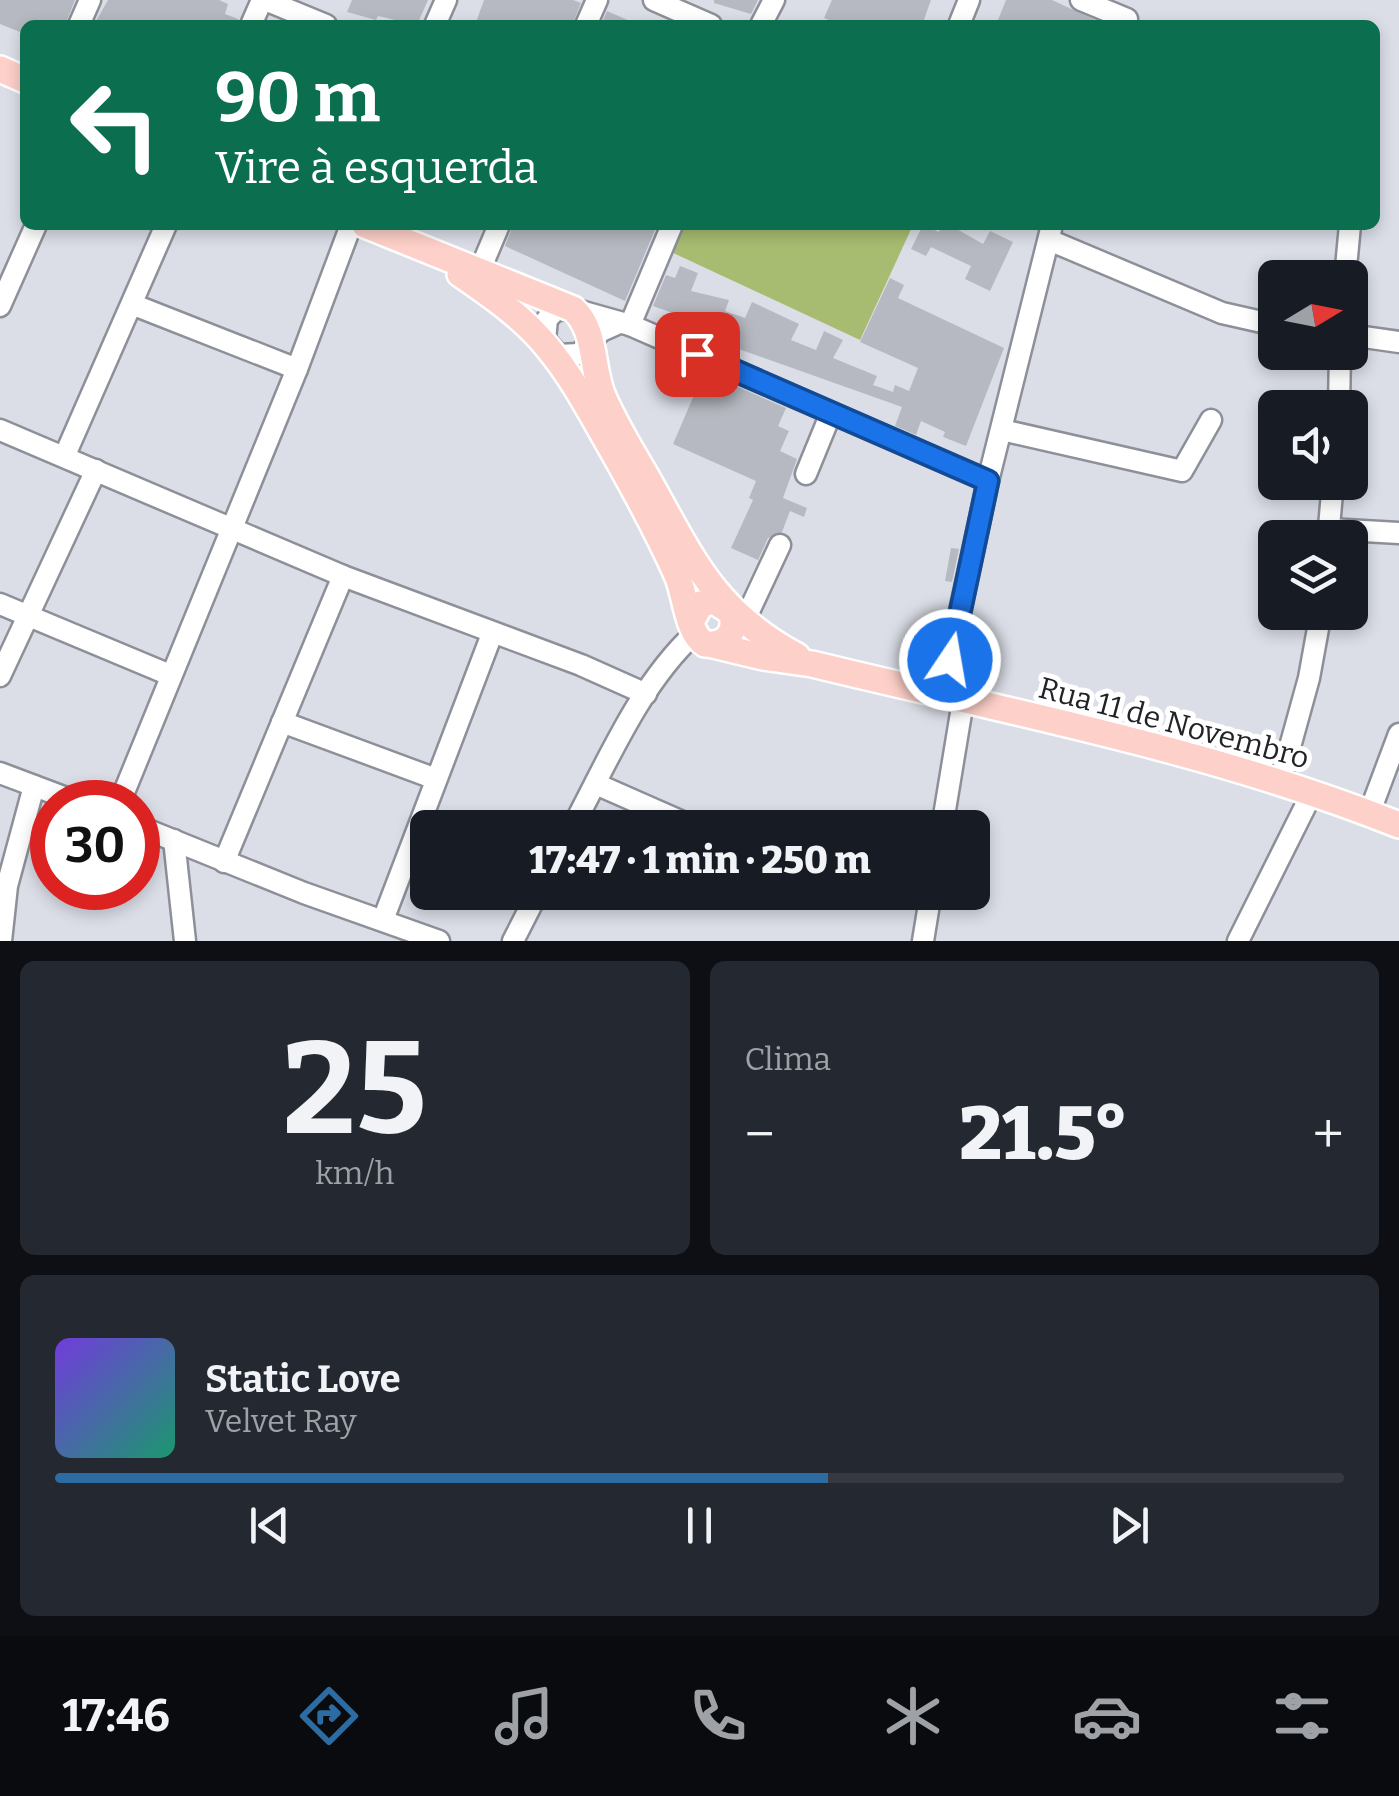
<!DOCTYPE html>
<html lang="pt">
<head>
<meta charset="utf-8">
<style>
	:root { --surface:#171b24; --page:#242831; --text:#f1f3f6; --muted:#9ea1a6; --line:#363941; --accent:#2d6ca3 }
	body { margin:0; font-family:Bitter,serif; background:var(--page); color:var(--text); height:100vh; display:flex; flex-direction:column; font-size:38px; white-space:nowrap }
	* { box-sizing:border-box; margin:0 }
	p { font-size:32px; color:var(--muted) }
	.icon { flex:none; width:55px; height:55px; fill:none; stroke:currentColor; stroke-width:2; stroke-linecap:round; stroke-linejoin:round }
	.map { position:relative; height:941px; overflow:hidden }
	.drawer { display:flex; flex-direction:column; gap:20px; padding:20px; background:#0d0f14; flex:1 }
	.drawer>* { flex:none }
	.guide { position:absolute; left:20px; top:20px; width:1360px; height:210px; border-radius:15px; box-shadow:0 5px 15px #0003; background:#0b6e4f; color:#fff; overflow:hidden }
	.needle { width:65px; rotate:80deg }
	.controls { position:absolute; left:1258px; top:260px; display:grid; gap:20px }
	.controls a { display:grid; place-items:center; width:110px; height:110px; border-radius:15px; background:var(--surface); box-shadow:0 5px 15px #0003; font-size:50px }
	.speed { position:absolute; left:30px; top:780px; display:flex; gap:20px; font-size:50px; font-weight:700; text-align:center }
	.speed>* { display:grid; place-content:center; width:130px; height:130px; border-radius:50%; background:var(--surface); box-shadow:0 5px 15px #0003; line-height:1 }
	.speed .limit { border:15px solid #d22; background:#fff; color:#111 }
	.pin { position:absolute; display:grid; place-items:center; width:85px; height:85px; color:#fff; margin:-42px; border-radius:20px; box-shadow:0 5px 15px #0006 }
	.me { position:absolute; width:110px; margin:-55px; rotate:12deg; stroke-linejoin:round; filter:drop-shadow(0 0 8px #0008) }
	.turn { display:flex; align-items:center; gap:35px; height:210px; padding:0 30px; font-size:45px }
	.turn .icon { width:130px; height:130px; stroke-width:2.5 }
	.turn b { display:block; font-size:70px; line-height:85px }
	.big { font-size:75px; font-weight:800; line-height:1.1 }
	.drawer .card { flex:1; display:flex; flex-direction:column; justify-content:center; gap:15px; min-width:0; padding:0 35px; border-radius:15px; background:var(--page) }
	.drawer .dial { align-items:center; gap:0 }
	.dial b { font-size:130px; line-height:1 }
	.song { display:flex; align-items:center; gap:30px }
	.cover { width:120px; height:120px; border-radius:15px; background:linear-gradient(135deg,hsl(260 70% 55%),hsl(160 70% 35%)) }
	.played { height:10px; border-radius:5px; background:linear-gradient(90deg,var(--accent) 60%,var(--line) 60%) }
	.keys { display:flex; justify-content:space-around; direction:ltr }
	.heat { display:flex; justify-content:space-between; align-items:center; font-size:55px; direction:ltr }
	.drawer .tiles { flex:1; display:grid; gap:20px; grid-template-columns:1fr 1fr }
	.card:last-child { grid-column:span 2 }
	.trip { position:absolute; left:410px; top:810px; width:580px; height:100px; border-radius:15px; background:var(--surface); box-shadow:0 5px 15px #0003; font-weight:800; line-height:100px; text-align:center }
	.menu { display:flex; height:160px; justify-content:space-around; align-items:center; background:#090b0e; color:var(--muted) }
	.menu .icon { width:70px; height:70px }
	.menu .selected { color:var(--accent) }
	.menu b { font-size:45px; color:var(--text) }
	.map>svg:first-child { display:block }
</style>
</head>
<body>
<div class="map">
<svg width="1399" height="941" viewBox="0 0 1399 941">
	<rect width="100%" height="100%" fill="#dbdee7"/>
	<!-- green -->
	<path fill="#a8bc71" d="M681,225H913L860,340L669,251Z"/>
	<!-- building -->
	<g fill="#b6b9c1">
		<path d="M0,0H75L65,25H25V34L0,24Z"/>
		<path d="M108,0H219L228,4L225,14L238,19L237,25H106L96,21Z"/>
		<path d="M352,0H428L417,25L378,16L376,20L347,12Z"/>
		<path d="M484,0H573L581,3L572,25H475Z"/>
		<path d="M714,0H758L751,14L714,3Z"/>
		<path d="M832,0H931L922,25H841L824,18Z"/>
		<path d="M1006,0H1052L1106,25H996Z"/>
		<path d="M607,11L639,25H601Z"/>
		<path d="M513,225H657L625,301L505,246Z"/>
		<path d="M923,225L939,232L942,225H956L955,228L983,244L990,231L1013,242L990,291L965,279L971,266L931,247L926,256L911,249Z"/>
		<path d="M680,266L698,273L691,291L729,300L725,311L745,318L752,302L799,324L791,340L816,350L824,331L843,340L833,358L877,376L873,385L893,392L895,385L909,391L918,368L860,342L890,278L904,285L898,298L1004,348L966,446L943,437L945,432L921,421L916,435L895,426L902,407L736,348L737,344L715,335L718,329L653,306L666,275L675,278Z"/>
		<path d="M704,372L786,408L778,426L789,431L780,451L797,459L783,498L807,508L804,517L790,511L782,532L768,538L758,560L731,548L753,500L749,498L756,481L673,444Z"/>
		<path d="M951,548L959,549L952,582L945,581Z"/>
	</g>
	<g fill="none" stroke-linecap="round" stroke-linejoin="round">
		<!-- minor casing -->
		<g stroke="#8d9098" stroke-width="25">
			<g id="minor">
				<path d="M265,0L326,25"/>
				<path d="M654,0L711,25"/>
				<path d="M1081,0L1127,19"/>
				<path d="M79,25L90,0"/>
				<path d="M251,25L262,0"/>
				<path d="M435,25L446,0"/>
				<path d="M586,25L597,0"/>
				<path d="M761,25L774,0"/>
				<path d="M959,25L969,0"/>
				<path d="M1049,240L1222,313L1275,325"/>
				<path d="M480,270L499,225"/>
				<path d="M1345,278L1350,225"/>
				<path d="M134,305L297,369"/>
				<path d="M0,306L36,225"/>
				<path d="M619,323L601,331L579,354L558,355L545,340L547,319L556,310L573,309L630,325L988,481"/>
				<path d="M630,325L672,225"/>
				<path d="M1350,335L1399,342"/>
				<path d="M1339,408L1340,352"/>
				<path d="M0,430L343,576L581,665L646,694"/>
				<path d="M1002,430L1182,471L1211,420"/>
				<path d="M65,455L166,225"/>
				<path d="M806,474L831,413"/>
				<path d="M1329,529L1399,533"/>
				<path d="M1328,538L1333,482"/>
				<path d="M0,604L170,675"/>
				<path d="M744,622L780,545"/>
				<path d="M0,676L96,470"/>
				<path d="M942,695L988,481L1052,225"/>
				<path d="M282,722L436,779"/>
				<path d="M0,773L77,802"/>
				<path d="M1280,783L1309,678L1321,612"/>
				<path d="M596,784L696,828"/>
				<path d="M120,802L297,369L351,225"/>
				<path d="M1369,814L1399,734"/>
				<path d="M138,826L304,893L439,941"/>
				<path d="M572,828C607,763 639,685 694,634"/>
				<path d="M942,828L963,701"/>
				<path d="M174,840L185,941"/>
				<path d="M224,862L343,576"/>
				<path d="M383,920L492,634"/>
				<path d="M1,941L7,886L34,786"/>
				<path d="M513,941L538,892"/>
				<path d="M923,941L931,892"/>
				<path d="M1238,941L1312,793"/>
			</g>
		</g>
		<!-- major casing -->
		<g stroke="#fff" stroke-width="30">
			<g id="major">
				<path d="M0,69L25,80"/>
				<path d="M365,225L573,309C596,329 591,365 602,394C615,425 633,453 650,483C693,560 715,612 797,656"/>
				<path d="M460,274C492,296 524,318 548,348C569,373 586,404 602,432C629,479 655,526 677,575C686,596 687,633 705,644C726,646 738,632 731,612L714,601L701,604L691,622"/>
				<path d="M713,645L763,657L812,664C1009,712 1211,750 1399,825"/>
			</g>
		</g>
		<!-- minor -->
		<use href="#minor" stroke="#fff" stroke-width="20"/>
		<!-- major -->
		<use href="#major" stroke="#fdd0c9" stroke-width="25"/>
	</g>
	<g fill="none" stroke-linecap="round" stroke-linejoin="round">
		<!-- route casing -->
		<g stroke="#114b97" stroke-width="25">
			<path id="route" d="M697,354L988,481L950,660"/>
		</g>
		<!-- route -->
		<use href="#route" stroke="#1a73e8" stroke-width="18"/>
	</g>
	<g text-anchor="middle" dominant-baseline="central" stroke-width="10" stroke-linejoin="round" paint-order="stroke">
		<!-- street labels -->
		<g font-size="30" fill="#222326" stroke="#fff">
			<text transform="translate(1174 723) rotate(15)">Rua 11 de Novembro</text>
		</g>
	</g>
</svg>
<div class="controls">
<a><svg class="needle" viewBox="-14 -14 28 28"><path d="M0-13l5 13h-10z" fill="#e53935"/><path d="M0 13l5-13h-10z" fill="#9ea1a6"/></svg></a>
<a><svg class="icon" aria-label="sound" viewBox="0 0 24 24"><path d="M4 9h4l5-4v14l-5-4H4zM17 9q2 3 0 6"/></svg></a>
<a><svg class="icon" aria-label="layers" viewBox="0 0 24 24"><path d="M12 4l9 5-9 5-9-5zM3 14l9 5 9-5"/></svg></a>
</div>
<div class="speed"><div class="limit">30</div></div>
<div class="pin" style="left:697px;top:354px;background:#d93025"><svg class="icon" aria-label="arrive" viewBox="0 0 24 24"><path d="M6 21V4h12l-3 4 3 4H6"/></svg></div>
<svg class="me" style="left:950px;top:660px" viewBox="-20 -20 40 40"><circle r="17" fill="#1a73e8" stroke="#fff" stroke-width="3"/><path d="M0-11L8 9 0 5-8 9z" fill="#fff"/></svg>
<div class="trip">17:47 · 1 min · 250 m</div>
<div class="guide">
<div class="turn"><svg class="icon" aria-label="left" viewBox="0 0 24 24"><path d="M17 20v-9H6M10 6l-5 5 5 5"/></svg><div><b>90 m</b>Vire à esquerda</div></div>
</div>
</div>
<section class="drawer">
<div class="tiles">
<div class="card dial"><b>25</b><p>km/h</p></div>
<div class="card"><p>Clima</p>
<div class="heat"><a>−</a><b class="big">21.5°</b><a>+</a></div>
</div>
<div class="card">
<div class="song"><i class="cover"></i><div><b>Static Love</b><p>Velvet Ray</p></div></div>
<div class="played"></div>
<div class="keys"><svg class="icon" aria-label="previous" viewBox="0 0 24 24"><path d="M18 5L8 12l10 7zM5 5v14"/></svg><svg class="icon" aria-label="pause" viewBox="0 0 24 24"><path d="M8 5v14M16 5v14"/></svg><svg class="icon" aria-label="next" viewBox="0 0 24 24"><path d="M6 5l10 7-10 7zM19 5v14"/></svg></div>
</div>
</div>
</section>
<nav class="menu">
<b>17:46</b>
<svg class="icon selected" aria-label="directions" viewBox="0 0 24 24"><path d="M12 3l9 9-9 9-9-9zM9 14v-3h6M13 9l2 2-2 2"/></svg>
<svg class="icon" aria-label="music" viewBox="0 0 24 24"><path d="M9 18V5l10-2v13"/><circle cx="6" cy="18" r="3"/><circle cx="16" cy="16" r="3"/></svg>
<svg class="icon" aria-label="phone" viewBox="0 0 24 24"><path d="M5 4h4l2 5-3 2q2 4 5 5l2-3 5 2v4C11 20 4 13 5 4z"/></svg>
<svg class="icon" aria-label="climate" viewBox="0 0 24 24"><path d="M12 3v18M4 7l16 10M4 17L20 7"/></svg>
<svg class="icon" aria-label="car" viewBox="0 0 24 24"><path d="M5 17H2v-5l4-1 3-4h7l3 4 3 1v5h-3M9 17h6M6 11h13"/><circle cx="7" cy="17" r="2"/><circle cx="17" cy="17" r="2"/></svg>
<svg class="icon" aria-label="filters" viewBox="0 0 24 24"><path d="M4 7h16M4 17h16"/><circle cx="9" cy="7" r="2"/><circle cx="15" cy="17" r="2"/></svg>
</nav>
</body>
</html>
